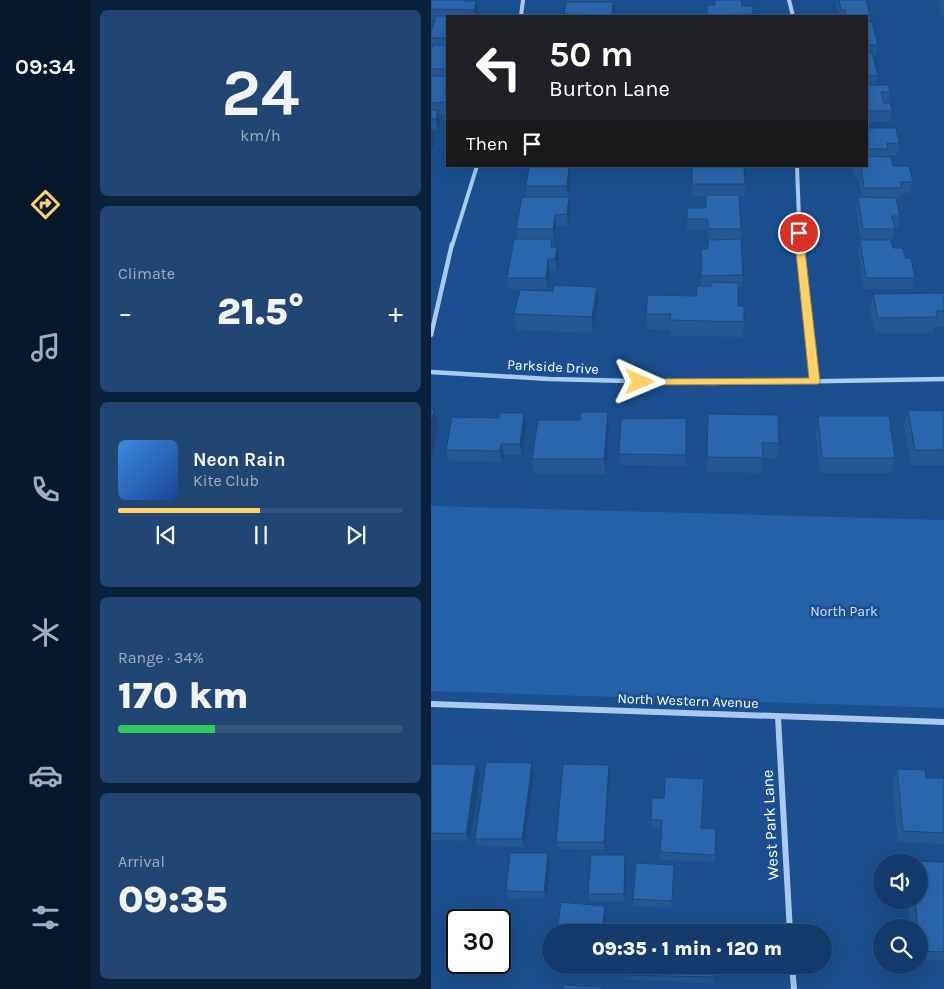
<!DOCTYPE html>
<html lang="en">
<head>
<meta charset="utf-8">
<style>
	:root { --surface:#143b6b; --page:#214673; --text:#f1f3f6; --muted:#9dadc1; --line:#33557e; --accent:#ffd166 }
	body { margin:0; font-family:Karla,sans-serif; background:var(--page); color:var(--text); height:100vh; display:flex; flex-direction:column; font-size:19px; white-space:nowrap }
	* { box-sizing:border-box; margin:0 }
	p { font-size:16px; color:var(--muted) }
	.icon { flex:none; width:28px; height:28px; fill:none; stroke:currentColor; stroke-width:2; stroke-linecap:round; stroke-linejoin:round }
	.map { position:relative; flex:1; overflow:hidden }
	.drawer { display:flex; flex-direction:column; gap:10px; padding:10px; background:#0b203b; width:341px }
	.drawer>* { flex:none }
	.banner { position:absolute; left:15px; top:15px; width:422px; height:152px; border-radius:0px; box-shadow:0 5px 20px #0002,0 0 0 1px var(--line); background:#202124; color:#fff; overflow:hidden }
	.controls { position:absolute; left:442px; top:854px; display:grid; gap:10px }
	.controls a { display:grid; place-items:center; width:55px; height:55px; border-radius:50%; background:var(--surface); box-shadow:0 5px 20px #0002,0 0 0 1px var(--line); font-size:25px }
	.speed { position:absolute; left:15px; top:909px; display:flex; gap:10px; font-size:25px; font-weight:700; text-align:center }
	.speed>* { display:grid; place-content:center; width:65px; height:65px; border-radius:50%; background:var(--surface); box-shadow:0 5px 20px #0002,0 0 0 1px var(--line); line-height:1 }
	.speed .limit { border:2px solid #111; border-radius:8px; background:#fff; color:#111 }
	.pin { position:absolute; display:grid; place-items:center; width:42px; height:42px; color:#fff; margin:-21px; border:2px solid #fff; border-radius:50%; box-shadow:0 1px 5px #0007 }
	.me { position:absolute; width:55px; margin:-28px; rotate:91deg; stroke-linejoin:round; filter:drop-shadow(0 0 4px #0008) }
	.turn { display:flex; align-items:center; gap:18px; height:105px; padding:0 20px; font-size:22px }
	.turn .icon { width:65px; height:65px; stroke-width:2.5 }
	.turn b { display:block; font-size:35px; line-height:42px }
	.then { display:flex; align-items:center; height:48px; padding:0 20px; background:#0003; gap:10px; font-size:19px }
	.big { font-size:38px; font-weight:800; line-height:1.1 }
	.drawer .tile { flex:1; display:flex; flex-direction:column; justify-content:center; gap:8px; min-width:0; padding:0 18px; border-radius:8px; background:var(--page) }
	.drawer .dial { align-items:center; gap:0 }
	.dial b { font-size:65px; line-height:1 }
	.song { display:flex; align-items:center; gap:15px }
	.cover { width:60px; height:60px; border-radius:8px; background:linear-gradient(135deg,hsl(210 70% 55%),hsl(220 70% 35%)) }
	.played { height:5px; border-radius:2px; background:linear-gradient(90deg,var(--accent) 50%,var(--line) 50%) }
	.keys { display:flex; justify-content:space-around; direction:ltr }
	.heat { display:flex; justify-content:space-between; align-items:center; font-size:28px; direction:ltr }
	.charge { height:8px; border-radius:4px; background:linear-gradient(90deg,#34c759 34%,var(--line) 0) }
	.trip { position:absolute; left:111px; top:924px; width:290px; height:50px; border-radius:25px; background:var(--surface); box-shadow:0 5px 20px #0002,0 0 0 1px var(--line); font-weight:800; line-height:50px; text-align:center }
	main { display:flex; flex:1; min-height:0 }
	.menu { display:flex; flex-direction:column; width:90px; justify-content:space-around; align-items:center; background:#08182b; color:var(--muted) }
	.menu .icon { width:35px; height:35px }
	.menu .current { color:var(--accent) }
	.menu b { font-size:22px; color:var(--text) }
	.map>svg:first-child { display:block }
</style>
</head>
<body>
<main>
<nav class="menu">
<b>09:34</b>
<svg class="icon current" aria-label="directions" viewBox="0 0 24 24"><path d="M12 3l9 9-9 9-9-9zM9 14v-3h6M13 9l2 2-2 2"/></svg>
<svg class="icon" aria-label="music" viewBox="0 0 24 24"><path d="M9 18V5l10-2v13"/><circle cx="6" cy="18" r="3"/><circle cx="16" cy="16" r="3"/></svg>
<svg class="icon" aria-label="phone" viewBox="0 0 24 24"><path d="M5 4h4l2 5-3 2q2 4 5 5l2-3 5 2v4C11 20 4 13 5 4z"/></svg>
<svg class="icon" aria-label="climate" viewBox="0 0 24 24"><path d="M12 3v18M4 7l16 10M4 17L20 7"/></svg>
<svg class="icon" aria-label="car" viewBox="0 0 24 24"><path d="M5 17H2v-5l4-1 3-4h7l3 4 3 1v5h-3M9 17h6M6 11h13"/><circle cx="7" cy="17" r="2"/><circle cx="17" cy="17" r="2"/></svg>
<svg class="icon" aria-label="filters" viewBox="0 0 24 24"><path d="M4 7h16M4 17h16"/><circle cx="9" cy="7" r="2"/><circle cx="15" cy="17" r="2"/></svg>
</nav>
<section class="drawer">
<div class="tile dial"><b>24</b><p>km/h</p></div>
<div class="tile"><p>Climate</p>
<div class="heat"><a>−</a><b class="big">21.5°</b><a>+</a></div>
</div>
<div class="tile">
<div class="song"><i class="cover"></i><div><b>Neon Rain</b><p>Kite Club</p></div></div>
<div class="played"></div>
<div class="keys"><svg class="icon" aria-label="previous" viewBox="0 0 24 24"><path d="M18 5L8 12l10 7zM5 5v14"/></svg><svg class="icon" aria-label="pause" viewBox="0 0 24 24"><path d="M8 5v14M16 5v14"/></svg><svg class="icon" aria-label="next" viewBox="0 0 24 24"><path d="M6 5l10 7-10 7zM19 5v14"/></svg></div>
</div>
<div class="tile"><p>Range · 34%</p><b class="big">170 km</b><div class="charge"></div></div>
<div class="tile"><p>Arrival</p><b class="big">09:35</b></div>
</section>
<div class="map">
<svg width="513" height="989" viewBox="0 0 513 989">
	<rect width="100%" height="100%" fill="#1b4f8f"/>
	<!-- green -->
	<path fill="#2461a8" d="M0,506L513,520V708L0,691Z"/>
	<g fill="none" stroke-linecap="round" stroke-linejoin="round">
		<!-- minor-far2 -->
		<g stroke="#a9c9ee" stroke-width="4">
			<path d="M358,0L362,16"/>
			<path d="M90,16L92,0"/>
			<path d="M366,166L369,246"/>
			<path d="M21,246L46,166"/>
		</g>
		<!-- minor-far1 -->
		<g stroke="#a9c9ee" stroke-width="4.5">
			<path d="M369,244L384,382"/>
			<path d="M0,335L21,244"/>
			<path d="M0,372L118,379L281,383L513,379"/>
		</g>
		<!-- minor -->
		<g stroke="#a9c9ee" stroke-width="6">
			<path d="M0,704L513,722"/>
			<path d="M347,717L359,932"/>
			<path d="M361,965L363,989"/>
		</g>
	</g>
	<!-- wall -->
	<g fill="#245895">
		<path d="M0,0H38V1L47,12L46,16H16V114H8L9,122L7,130H0V29H1L3,20H0Z"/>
		<path d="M135,0H182V2L135,1Z"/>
		<path d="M284,0L311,6H321L322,16H276V5H284Z"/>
		<path d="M406,0H435L439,15L438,22L447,45L445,56H442L447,76L445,85L459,92L458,103L461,111L459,122H436V16H408L405,5Z"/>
		<path d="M510,0H513V17H511L508,7Z"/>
		<path d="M182,2L183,16H133V14Z"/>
		<path d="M436,128L468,144L466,155H456V157L462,166L482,182L479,193H470L468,199H466L469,216L467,228H464L461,240H460L462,248L474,258L484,278L481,289H433L427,251L429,240H430L425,209L427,197H431L428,178H424L422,168V166H436Z"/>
		<path d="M98,166H139L140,174L137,197H138L140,208L137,226H125L123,240H122L123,248H126L128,259L126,271H119L116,289H78L76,278L87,239L85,229L96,197L95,186Z"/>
		<path d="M261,166L314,184V196H308L312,275L311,287H307V306L313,322L312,337L240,336V330L216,329L215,314L265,296L270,286V249H277V230H256V208H275V196H261Z"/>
		<path d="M166,287L167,303L162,333L86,330L83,314L122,291Z"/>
		<path d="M513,293V327H503L502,333H444L439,310L442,294Z"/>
		<path d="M477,410L513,411V465H480L473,426Z"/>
		<path d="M177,412L178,427L175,474H104L101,459L149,420Z"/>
		<path d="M93,413L95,424L91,455H73L71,462L18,461L15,450L68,418Z"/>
		<path d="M277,414L348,443L346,459L332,458L330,473L276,472Z"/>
		<path d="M387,416L464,458L460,473H389L385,432Z"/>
		<path d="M255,418V466L189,465L188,454Z"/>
		<path d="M101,763L103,771L94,847L47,846L44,839Z"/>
		<path d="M0,764L45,765L49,774L39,841L0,840Z"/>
		<path d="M178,765L179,773L174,850L128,849L125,842Z"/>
		<path d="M466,769L495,778H513V844L467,842L461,781Z"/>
		<path d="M221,798L270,828L284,855V862L229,860V852L231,828H220V820Z"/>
		<path d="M117,853L119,861L116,898H78L75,891Z"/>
		<path d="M194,855L196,862L194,901H159L157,894Z"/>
		<path d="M480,861L513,862V961L489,960V928H480L477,900H489V862H479Z"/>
		<path d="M243,873L241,908L203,906L202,899Z"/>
		<path d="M193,975L282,977V983L194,980Z"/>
	</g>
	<!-- shaded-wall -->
	<g fill="#1d4779">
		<path d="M45,1L47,12L46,16H44L43,10Z"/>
		<path d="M182,2L183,13V16H181Z"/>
		<path d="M7,110L9,122L7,130L5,119Z"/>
		<path d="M1,130L4,141L2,150L0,142V136Z"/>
		<path d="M138,166H139L140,174L137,198L136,186Z"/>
		<path d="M138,197L140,208L137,226L136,214Z"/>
		<path d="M124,215L125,226L123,240L122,229Z"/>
		<path d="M126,248L128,259L126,271L124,259Z"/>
		<path d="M117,259L119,271L116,289L115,278Z"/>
		<path d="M166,287L167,303L162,333L161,317Z"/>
		<path d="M3,410L8,425L1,455L0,451V424Z"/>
		<path d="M177,412L178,427L175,474L173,459Z"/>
		<path d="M93,413L95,424L91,455L89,444Z"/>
		<path d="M70,444L73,455L71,462L69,451Z"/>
		<path d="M101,763L103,771L94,847L91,839Z"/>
		<path d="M45,765L49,774L39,841L35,834Z"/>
		<path d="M178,765L179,773L174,850L173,842Z"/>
		<path d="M117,853L119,861L116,898L113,892Z"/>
		<path d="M194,855L196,862L194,901L193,894Z"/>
		<path d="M243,865V873L241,908V901Z"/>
		<path d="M174,906L176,912L173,932H171Z"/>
	</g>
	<!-- building -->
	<g fill="#2a66ad" stroke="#1d4779">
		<path d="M0,0H33V1H45L43,10L0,9Z"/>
		<path d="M284,0H310L311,6H321L322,14L276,15V5H284Z"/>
		<path d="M408,0H435L439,15L416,16L414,10H410Z"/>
		<path d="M135,2H182L181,15L133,14Z"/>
		<path d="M5,16H39H16V38H0V29H1Z"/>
		<path d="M436,22H441L447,45H436Z"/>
		<path d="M2,45H16V69H0V50Z"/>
		<path d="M436,52H441L447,76H436Z"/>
		<path d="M0,76H16V84L14,93H16V102L0,103Z"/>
		<path d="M436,85H458L459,92H450L453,103H459L461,111H436Z"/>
		<path d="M0,110H7L5,119H0Z"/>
		<path d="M436,128H465L468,144L456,143L457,149H436Z"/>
		<path d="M436,156L460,157L462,166H478L482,182H469L471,188H433L430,166H425H436Z"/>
		<path d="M98,166H138L136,186H95Z"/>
		<path d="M261,166H313L314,184H261Z"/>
		<path d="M275,195H308L310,229H277V219H256V208H275Z"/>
		<path d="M91,197H138L136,214L124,215L122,229H85Z"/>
		<path d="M427,197L465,198L469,216H461L464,229H432Z"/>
		<path d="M83,239H121L120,247L126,248L124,259H117L115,278H76Z"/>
		<path d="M310,239L312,275L270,276V249H277V240Z"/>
		<path d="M429,240H460L462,248H472L474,258H480L484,278H435Z"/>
		<path d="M280,282L307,283V306H313V322L239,320L240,314H215L217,295L265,296L266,286H280Z"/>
		<path d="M123,285L166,287L161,317L83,314L89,290L122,291Z"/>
		<path d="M513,293V311H505L506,317L447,318L442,294Z"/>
		<path d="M0,409L3,410L0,424Z"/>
		<path d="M477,410L513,411V450H484Z"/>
		<path d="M150,412H177L173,459H101L107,420H149Z"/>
		<path d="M69,413H93L89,444H70L69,451L15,450L21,417L68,418Z"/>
		<path d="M277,414L347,415L348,443H331L332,458L276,457Z"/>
		<path d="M387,416H458L464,458H391Z"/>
		<path d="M255,418V455L188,454L190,419Z"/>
		<path d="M55,762L101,763L91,839H44Z"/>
		<path d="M0,764L45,765L35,834L0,833Z"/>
		<path d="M132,764L178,765L173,842H125Z"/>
		<path d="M466,769L494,770L495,778H513V833L472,831Z"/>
		<path d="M234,777L273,779L270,828L285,829L284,855L229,852L231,820H220L221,798H233Z"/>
		<path d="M79,853H117L113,892L75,891Z"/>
		<path d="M160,855H194L193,894H157Z"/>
		<path d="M480,861L513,862V952L489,951V928H487L484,900H489V862H480Z"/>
		<path d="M205,863L243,865L241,901L202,899Z"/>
		<path d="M130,902L174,906L171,932H126Z"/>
		<path d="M196,929L283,931V932H196Z"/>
		<path d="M194,965H283L282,977L193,975Z"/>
		<path d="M132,985L173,987V989H132Z"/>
	</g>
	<!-- route -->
	<path fill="#ffd166" stroke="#a68842" d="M368,230L372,233L389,382L387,384L205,385L203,382L205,380L209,379L378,378L363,233Z"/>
	<g text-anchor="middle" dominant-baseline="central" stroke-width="5" stroke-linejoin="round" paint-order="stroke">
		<!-- street labels -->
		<g font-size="14" fill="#fff" stroke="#1b4f8f">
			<text transform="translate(122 367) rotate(3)">Parkside Drive</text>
			<text transform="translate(257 701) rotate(2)">North Western Avenue</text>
		</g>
		<!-- park labels -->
		<g font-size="14" fill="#cfe3fa" stroke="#1b4f8f">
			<text x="413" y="611">North Park</text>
		</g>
		<!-- near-street labels -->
		<g font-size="16" fill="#fff" stroke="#1b4f8f">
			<text transform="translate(339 825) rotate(-93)">West Park Lane</text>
		</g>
	</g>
</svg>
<div class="controls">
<a><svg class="icon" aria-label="sound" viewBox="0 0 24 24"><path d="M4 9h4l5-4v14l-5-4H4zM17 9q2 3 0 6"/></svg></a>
<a><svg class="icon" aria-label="search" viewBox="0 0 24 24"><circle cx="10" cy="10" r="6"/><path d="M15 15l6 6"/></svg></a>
</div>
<div class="speed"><div class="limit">30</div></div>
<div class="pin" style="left:368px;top:233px;background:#d93025"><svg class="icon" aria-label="arrive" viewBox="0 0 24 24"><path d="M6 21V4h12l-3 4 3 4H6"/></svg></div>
<svg class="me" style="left:209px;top:382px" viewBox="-20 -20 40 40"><path d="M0-17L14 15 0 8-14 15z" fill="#ffd166" stroke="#fff" stroke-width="4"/></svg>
<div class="trip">09:35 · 1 min · 120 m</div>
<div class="banner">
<div class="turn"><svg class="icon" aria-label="left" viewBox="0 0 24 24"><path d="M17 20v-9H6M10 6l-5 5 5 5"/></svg><div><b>50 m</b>Burton Lane</div></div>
<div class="then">Then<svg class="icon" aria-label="arrive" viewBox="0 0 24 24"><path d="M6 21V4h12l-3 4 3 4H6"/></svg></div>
</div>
</div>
</main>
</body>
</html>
